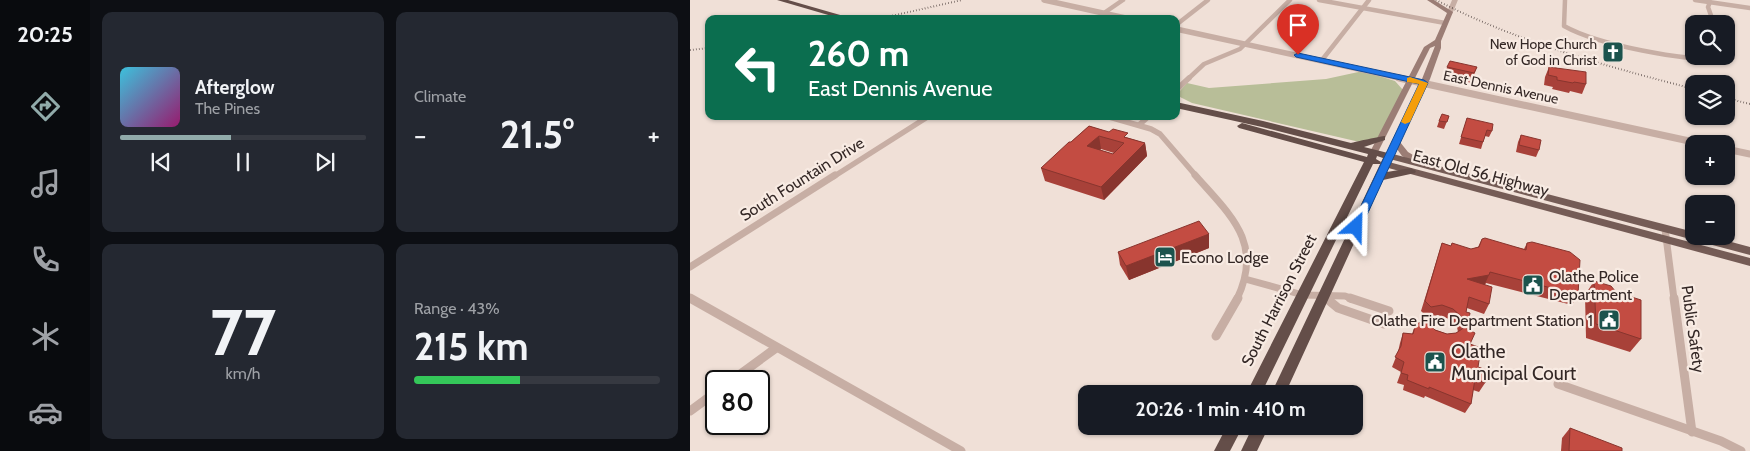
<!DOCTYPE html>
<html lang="en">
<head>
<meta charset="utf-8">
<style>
	:root { --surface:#171b24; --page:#242831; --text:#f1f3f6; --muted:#9ea1a6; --line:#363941; --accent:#91abaa }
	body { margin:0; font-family:Cabin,sans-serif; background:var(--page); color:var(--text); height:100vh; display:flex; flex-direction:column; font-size:19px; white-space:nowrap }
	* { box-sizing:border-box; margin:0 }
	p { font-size:16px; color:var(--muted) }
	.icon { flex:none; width:28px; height:28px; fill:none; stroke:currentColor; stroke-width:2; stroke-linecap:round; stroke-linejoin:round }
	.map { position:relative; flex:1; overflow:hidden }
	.drawer { display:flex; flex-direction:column; gap:12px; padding:12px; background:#0d0f14; width:600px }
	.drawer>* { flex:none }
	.hud { position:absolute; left:15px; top:15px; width:475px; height:105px; border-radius:10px; box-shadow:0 1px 4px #0004; background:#0b6e4f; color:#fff; overflow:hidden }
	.controls { position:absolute; left:995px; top:15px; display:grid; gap:10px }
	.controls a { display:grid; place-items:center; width:50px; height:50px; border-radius:10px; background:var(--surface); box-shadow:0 1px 4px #0004; font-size:25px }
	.speed { position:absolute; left:15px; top:370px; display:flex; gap:10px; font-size:25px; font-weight:700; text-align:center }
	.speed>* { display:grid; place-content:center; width:65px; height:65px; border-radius:50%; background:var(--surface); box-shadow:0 1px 4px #0004; line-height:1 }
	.speed .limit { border:2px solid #111; border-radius:8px; background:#fff; color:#111 }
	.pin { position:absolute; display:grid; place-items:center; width:42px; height:42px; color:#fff; margin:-51px -21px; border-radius:50% 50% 50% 0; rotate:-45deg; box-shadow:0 0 5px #0007 }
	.pin .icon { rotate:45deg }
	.me { position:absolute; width:55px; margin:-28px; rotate:25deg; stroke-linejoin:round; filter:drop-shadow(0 0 4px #0008) }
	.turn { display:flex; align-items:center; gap:18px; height:105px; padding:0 20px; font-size:22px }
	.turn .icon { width:65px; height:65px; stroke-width:2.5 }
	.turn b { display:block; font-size:35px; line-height:42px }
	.big { font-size:38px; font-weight:700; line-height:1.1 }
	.drawer .card { flex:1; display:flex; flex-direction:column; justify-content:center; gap:8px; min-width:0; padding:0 18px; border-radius:10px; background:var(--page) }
	.drawer .dial { align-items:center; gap:0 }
	.dial b { font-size:65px; line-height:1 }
	.song { display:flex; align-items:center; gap:15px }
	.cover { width:60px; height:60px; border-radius:8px; background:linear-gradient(135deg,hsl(190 70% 55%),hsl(320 70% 35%)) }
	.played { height:5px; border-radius:2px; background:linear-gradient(90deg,var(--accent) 45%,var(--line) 45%) }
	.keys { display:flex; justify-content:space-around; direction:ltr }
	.heat { display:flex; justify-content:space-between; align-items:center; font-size:28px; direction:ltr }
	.charge { height:8px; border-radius:4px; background:linear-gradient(90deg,#34c759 43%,var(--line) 0) }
	.drawer .tiles { flex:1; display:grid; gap:12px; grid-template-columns:repeat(2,1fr) }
	.trip { position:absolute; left:388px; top:385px; width:285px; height:50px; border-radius:10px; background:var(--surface); box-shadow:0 1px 4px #0004; font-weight:700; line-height:50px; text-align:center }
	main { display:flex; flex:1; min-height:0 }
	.tab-bar { display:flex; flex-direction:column; width:90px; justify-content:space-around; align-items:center; background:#090b0e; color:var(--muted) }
	.tab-bar .icon { width:35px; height:35px }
	.tab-bar .current { color:var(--accent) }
	.tab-bar b { font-size:22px; color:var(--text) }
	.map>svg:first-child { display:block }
</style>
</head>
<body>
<main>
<nav class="tab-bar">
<b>20:25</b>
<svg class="icon current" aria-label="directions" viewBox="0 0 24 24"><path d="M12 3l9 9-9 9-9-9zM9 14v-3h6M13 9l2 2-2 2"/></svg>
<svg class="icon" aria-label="music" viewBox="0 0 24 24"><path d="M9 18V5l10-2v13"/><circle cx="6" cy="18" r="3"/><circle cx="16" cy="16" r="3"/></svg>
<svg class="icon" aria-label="phone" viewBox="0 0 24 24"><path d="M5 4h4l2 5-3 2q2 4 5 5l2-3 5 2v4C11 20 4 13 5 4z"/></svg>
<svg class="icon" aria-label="climate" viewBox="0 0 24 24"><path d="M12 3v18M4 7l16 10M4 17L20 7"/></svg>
<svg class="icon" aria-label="car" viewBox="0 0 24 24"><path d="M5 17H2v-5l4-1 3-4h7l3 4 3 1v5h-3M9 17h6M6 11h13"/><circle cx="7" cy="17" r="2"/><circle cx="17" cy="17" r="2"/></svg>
</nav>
<section class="drawer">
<div class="tiles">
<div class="card">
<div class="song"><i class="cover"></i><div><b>Afterglow</b><p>The Pines</p></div></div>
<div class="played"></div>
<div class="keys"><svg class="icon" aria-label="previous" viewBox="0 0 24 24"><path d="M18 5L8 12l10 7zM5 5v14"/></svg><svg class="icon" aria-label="pause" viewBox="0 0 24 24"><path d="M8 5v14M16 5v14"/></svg><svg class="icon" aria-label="next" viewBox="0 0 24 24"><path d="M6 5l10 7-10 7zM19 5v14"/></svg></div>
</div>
<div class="card"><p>Climate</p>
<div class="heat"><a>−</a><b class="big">21.5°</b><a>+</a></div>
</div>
<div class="card dial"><b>77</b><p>km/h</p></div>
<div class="card"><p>Range · 43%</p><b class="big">215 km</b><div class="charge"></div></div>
</div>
</section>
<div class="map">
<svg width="1060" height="451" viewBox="0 0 1060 451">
	<rect width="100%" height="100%" fill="#f0e0d7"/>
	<!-- green -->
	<path fill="#b8be98" d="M673,71L705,81L713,90L690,138L674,143L502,103L490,97L488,93L497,83L519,88L636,79Z"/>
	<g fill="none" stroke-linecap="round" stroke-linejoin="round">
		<!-- minor-far3 -->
		<g stroke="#c7aea4" stroke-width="4.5">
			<path d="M629,0L755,23"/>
			<path d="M875,0L874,26C910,46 993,60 1035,60L1036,56"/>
			<path d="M1005,0L1060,8"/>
			<path d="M1020,2L1018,7L1024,24"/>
			<path d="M414,13L433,0"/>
			<path d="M486,25L518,0"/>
			<path d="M632,60L679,0"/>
			<path d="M498,79L514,64L550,49L600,0"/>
		</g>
		<!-- minor-far2 -->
		<g stroke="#c7aea4" stroke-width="5.5">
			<path d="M486,90L499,78"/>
			<path d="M416,116L461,129L470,134L507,177"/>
			<path d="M449,125L459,116"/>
			<path d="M143,177L239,116"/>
		</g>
		<!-- minor-far1 -->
		<g stroke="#c7aea4" stroke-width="7">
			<path d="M505,175C540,215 574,242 547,299"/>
			<path d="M975,229L984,299"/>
			<path d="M0,267L145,175"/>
			<path d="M555,279L613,295L655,296L663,299"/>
			<path d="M634,296L637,299"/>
		</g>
		<!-- minor -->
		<g stroke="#c7aea4" stroke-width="9">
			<path d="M0,298L271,451"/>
			<path d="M636,298L648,308L694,324"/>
			<path d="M660,298L699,311"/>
			<path d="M984,298L1002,432"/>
			<path d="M526,336L548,298"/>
			<path d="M41,381L86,348"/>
			<path d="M868,384L1031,441L1051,451"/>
			<path d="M0,411L26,392"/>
		</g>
		<!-- tertiary-far1 -->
		<g stroke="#c7aea4" stroke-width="5.5">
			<path d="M354,0L440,19"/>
			<path d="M760,12L765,0"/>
			<path d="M486,29L714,79"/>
		</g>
		<!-- tertiary -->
		<g stroke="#c7aea4" stroke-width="7">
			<path d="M709,78L1013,144"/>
			<path d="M1036,149L1060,154"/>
		</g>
		<!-- secondary -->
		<path fill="#9b7d75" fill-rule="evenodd" d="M737,0H744L763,12L751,41V48L740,79L710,142L718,152L735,162L736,164L732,167L712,156L707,149L702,158L699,159L695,156L732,79L745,46L740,48L688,152L684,155L680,152L734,47L745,40L757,13Z"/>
		<!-- primary -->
		<g fill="#755c56" fill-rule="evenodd">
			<path d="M699,153L1004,232V236H1019L1060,247V255L696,158L694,156Z"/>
			<path d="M695,161L1060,258V266L691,166L690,164Z"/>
		</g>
		<!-- trunk -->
		<g fill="#644e49" fill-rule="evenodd">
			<path d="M87,0H98L164,19H152Z"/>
			<path d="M486,102L573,121L661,143C664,142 692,136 695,136V140L674,147L702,154L704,156L697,172L721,168L726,171L725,173L693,180L595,394H581L693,158L687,156L686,159L691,162L690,164H683L571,394H556L674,162L549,128L547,126L552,123L677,157L678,154L572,127L486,108Z"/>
			<path d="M537,426H553L540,451H524Z"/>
			<path d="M563,426H579L567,451H551Z"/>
		</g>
		<!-- rail -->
		<g stroke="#332725" stroke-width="2" stroke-dasharray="0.5 2.5" stroke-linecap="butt">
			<path d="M746,0C828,42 915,66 1004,89"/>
			<path d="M188,19L272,0"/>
			<path d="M0,50L19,48"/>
			<path d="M1036,98L1060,104"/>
		</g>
	</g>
	<!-- wall -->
	<g fill="#a84139" fill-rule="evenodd">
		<path d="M757,67H787L781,83L754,77Z"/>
		<path d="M859,67L896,84L892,94L880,91L879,93L862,89L863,87L854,85L855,77Z"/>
		<path d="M759,116L754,129L747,127L749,121Z"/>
		<path d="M777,118L802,131L799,137L795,136L791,149L769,144Z"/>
		<path d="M399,126L455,143L457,156L414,200L355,181L351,168ZM411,149L424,153L423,154L410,150Z"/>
		<path d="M831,135L849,150L846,157L826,152L828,142Z"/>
		<path d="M519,234V248L439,280L430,265L428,252Z"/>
		<path d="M792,239L834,249L837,243L888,295L882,305L796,283L795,285L799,304L794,314L777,308L776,312L777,329L780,344L788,367L795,383L789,392L783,390L781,404L775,413L735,396L734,398L713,390L714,385L707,383L711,372L702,367L708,352L710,343L713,333L722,334L726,323L757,334L766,333L768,332L767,327L759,319L748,315L737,317L731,311L752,243L761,246L781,249L788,247Z"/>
		<path d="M904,281L926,292L951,339L940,352L896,338L895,295Z"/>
		<path d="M880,428L932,451H871L872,438Z"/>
	</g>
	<!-- shaded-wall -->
	<g fill="#88352e">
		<path d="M409,136L411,149L400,159L397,146Z"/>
		<path d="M455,143L457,156L414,200L411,187Z"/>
		<path d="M519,234V248L439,280L436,266Z"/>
		<path d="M799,275L794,286L777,279Z"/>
	</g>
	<!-- building -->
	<g fill="#c34c42" stroke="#88352e" fill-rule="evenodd">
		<path d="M760,61L787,67L784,73L757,67Z"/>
		<path d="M859,67L896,72V84L884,82L883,83L867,80V77L858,75Z"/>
		<path d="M752,114L759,116L757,122L749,121Z"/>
		<path d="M777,118L803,124L802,131L797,130L793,142L771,137Z"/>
		<path d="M399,126L419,132L423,129L438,133L434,137L455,143L411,187L351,168L379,142H381ZM409,136L434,143L423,154L397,146Z"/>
		<path d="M831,135L851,140L849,150L829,145Z"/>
		<path d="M509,221L519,234L436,266L428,252Z"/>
		<path d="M795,238L836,250L837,243L842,242L880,252L890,260L888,295L800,272L799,275L777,279L802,287L799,304L779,297L776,312L780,313L777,329L785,333L780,344L791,348L788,367L797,370L795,383L785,379L781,404L739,387V389L717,380L718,375L711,373L714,362L705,357L711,346L713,333L723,334L726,323L737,322L745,330L757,334L766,333L775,327L772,317L763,309L752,305L741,307L735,301L752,243L761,246L762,243L781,249L789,247L792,239Z"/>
		<path d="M904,281L921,286L926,292L951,300V339L906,324Z"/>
		<path d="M880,428L932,448V451H879Z"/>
	</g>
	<!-- route -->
	<path fill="#1a73e8" stroke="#114b97" d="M608,53L734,80L738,83L670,230H662L661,227L729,84L606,57L604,55Z"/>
	<!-- slow -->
	<path fill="#f59e0b" d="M720,77L738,83L720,122L715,124L711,122L729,84L717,82V78Z"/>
	<!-- icons -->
	<defs>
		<g id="church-square" transform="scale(1.125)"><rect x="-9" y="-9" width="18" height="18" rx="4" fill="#1c534d" stroke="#f8ebe3"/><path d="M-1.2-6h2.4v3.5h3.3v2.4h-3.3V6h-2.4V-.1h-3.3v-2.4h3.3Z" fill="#fff"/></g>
		<g id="hotel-square" transform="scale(1.125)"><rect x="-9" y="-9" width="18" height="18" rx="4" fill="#1c534d" stroke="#f8ebe3"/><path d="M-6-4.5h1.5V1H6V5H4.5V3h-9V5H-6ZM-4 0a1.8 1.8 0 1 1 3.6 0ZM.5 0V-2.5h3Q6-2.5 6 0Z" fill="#fff"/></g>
		<g id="civic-square" transform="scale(1.125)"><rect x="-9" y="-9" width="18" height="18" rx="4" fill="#1c534d" stroke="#f8ebe3"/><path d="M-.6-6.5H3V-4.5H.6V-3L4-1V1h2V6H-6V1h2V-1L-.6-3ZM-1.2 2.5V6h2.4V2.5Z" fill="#fff"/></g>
	</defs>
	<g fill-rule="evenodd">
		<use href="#church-square" x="923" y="52"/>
		<use href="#hotel-square" x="475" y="257"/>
		<use href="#civic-square" x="843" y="285"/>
		<use href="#civic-square" x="919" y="320"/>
		<use href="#civic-square" x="745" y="362"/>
	</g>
	<g text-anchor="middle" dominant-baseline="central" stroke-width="4.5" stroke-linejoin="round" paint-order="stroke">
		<!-- far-poi labels -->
		<g font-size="14" fill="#332725" stroke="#f8ebe3" text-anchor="end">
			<text x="907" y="44">New Hope Church<tspan x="907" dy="16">of God in Christ</tspan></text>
		</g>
		<!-- far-street labels -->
		<g font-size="14" fill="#332725" stroke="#f8ebe3">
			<text transform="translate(811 87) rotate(12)">East Dennis Avenue</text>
		</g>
		<!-- street labels -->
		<g font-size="16" fill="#332725" stroke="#f8ebe3">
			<text transform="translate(791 173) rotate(15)">East Old 56 Highway</text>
			<text transform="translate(112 179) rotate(-32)">South Fountain Drive</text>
			<text transform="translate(589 300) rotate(-63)">South Harrison Street</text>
			<text transform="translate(1003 329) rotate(82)">Public Safety</text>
		</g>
		<!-- poi labels -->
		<g font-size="16" fill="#332725" stroke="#f8ebe3" text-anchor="start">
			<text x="491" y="257">Econo Lodge</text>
			<text x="859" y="276">Olathe Police<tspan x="859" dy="18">Department</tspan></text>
			<text x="903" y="320" text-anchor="end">Olathe Fire Department Station 1</text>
		</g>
		<!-- near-poi labels -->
		<g font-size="19" fill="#332725" stroke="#f8ebe3" text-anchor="start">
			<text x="761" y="351">Olathe<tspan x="761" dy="22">Municipal Court</tspan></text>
		</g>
	</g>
</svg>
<div class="controls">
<a><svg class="icon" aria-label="search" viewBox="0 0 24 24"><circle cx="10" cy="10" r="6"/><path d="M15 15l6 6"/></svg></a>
<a><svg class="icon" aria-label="layers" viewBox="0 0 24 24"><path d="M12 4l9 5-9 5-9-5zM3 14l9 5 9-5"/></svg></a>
<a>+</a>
<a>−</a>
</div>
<div class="speed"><div class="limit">80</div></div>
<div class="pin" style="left:608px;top:55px;background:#d93025"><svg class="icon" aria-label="arrive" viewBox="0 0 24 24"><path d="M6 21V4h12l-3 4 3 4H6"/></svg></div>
<svg class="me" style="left:666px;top:227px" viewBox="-20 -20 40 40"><path d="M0-17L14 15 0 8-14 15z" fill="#1a73e8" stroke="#fff" stroke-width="4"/></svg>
<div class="trip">20:26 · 1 min · 410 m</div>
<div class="hud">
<div class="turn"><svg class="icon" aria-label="left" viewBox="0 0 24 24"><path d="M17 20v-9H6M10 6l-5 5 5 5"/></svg><div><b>260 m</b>East Dennis Avenue</div></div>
</div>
</div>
</main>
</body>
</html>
